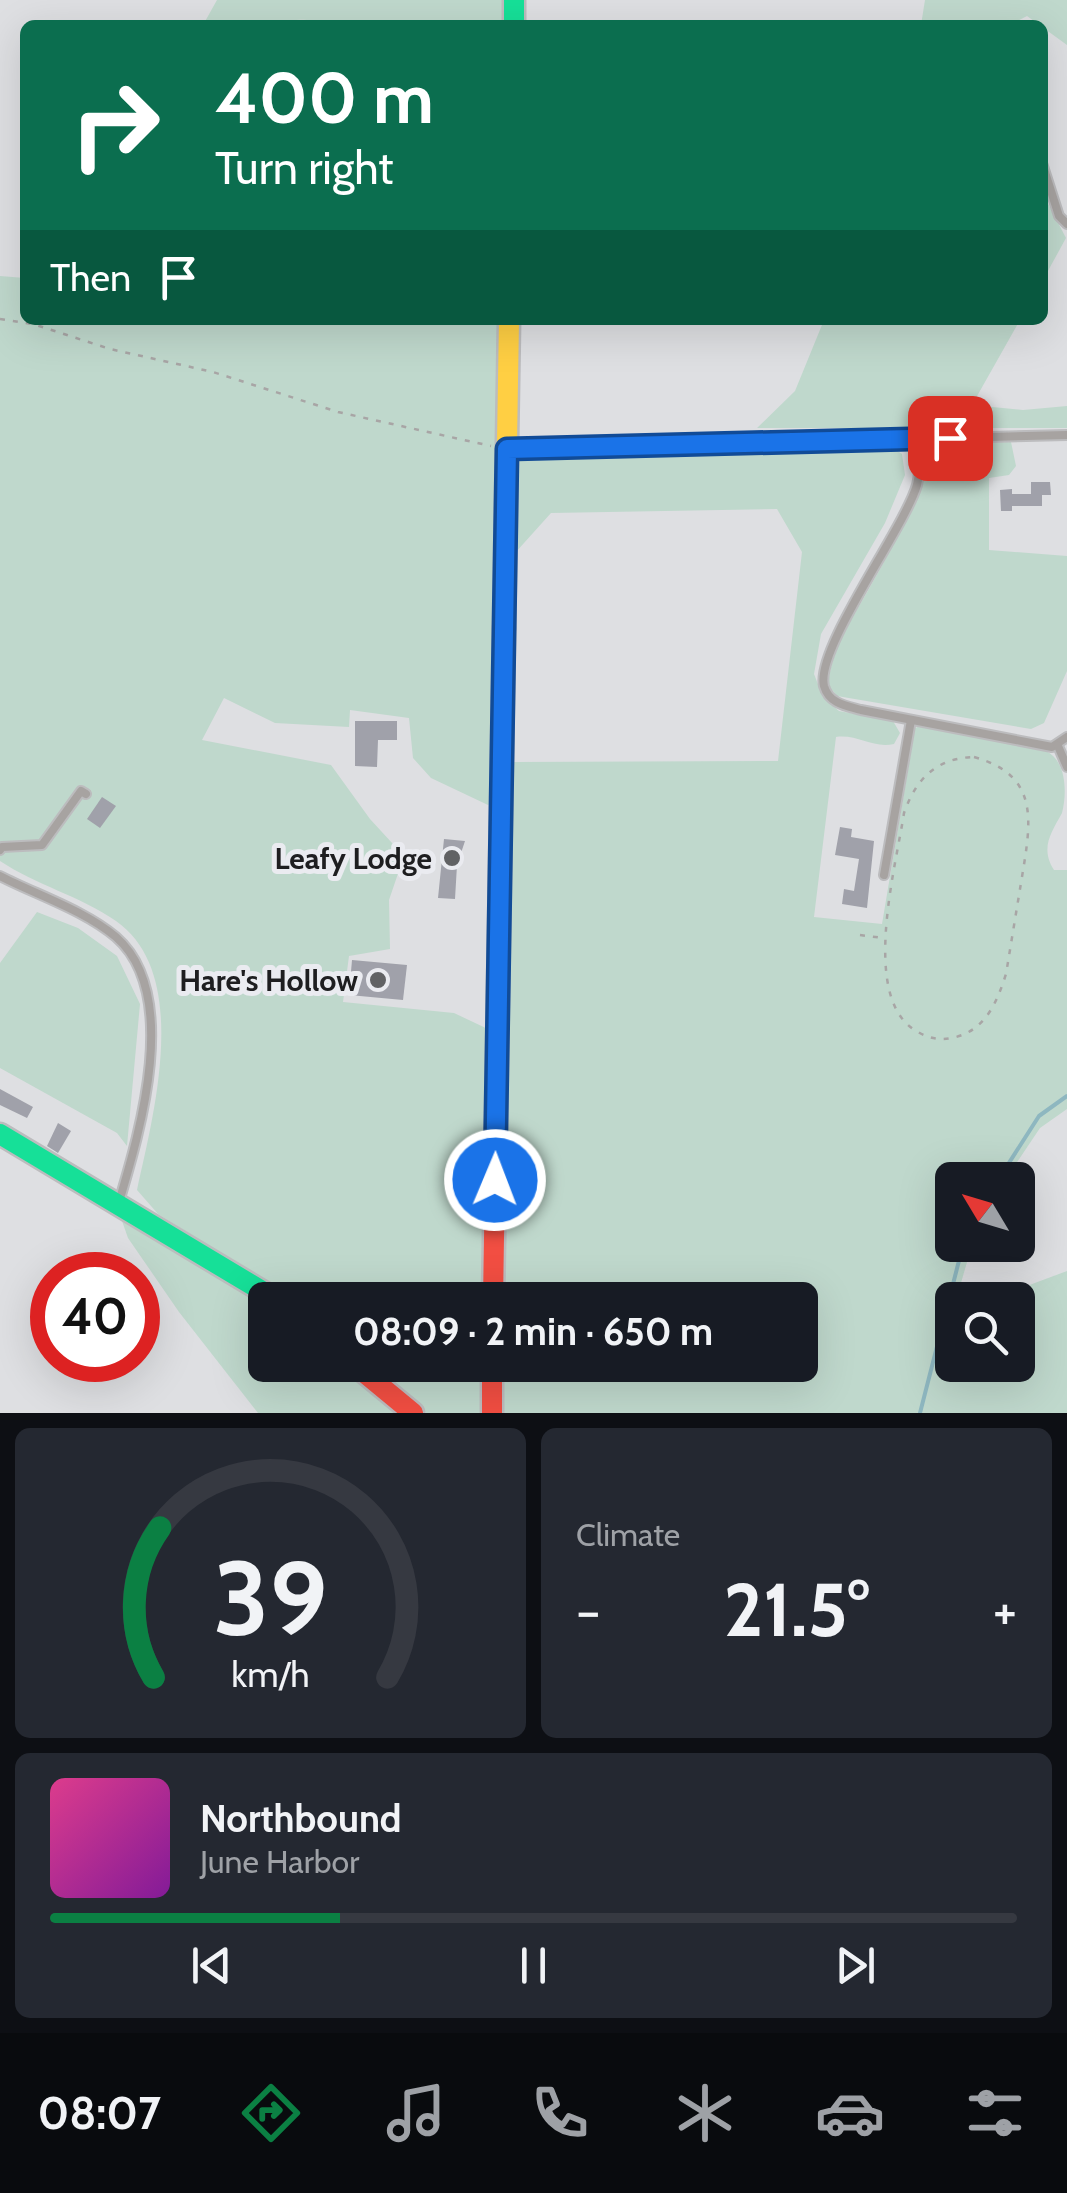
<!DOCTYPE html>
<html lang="en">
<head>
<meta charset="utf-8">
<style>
	:root { --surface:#171b24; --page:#242831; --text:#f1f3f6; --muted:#9ea1a6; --line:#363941; --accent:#0b8043 }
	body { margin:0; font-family:Cabin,sans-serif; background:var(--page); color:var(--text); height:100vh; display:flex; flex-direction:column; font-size:38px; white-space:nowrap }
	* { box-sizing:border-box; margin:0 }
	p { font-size:32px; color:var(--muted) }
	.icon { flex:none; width:55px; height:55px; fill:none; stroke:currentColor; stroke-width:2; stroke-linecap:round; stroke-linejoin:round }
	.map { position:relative; height:1413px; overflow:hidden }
	.details { display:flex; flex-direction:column; gap:15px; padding:15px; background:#0d0f14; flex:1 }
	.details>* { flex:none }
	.top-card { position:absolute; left:20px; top:20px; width:1028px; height:305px; border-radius:15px; box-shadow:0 10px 40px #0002; background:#0b6e4f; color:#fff; overflow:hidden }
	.needle { width:65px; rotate:308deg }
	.controls { position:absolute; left:935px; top:1162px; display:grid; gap:20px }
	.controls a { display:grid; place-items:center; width:100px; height:100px; border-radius:15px; background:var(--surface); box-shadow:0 10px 40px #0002; font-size:50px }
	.speed { position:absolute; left:30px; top:1252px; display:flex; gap:20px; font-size:50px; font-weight:700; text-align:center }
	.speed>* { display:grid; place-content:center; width:130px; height:130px; border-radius:50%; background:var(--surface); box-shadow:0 10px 40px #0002; line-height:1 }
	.speed .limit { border:15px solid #d22; background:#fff; color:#111 }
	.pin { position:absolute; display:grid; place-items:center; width:85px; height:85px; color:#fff; margin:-42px; border-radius:20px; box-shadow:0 5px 15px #0006 }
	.me { position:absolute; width:110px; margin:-55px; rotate:1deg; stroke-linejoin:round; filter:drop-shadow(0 0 8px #0008) }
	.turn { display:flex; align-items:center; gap:35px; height:210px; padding:0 30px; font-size:45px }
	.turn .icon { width:130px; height:130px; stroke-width:2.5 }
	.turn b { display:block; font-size:70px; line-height:85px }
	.then { display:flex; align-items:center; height:95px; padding:0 30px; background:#0003; gap:20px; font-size:38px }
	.big { font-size:75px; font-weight:700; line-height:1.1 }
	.details .tile { flex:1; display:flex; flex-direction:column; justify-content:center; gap:15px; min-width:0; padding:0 35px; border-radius:15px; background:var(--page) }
	.details .dial { align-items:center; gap:0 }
	.dial svg { height:260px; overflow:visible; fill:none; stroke:var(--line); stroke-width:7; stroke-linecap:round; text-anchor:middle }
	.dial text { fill:var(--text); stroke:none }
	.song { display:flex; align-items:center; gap:30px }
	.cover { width:120px; height:120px; border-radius:15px; background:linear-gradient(135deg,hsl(330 70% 55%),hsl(290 70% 35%)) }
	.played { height:10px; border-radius:5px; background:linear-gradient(90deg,var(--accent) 30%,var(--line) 30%) }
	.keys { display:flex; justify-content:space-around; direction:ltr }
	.heat { display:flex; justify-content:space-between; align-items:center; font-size:55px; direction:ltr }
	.details .tiles { flex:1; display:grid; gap:15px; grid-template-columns:1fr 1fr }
	.tile:last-child { grid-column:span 2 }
	.trip { position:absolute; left:248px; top:1282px; width:570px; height:100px; border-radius:15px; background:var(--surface); box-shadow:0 10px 40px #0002; font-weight:700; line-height:100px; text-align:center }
	.menu { display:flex; height:160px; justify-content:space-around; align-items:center; background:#090b0e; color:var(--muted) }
	.menu .icon { width:70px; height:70px }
	.menu .current { color:var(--accent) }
	.menu b { font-size:45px; color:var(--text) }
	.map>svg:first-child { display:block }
</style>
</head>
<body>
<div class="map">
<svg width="1067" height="1413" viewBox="0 0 1067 1413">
	<rect width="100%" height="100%" fill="#dedfe2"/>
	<!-- green -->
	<g fill="#bfd8cc">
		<path d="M217,0H504V25H326C302,15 286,22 262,25C243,28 222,25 203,25Z"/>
		<path d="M925,0H1067V45L1027,16L1010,25H921Z"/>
		<path d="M1042,192L1066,238L1043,280H1042Z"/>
		<path d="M0,276L25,278V320H498L495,800L488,805L431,778L413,758L409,718L350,710L349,727L275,723L224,698L202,740L331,765L370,819L404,856L389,900L390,949L349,956L343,1002L454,1013L490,1030L487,1300H296L158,1214L137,1190C153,1116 192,974 116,921C80,896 36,885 0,861Z"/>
		<path d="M824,320H1020L972,405L1023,410L1067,406V428H757L795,391Z"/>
		<path d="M1011,442L1016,466L1009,475L989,478V550L1067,556V671L1044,723L1031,729L837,696L828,685C831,652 850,622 866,594C893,546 921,499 927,445Z"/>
		<path d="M890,446L902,454L905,475L885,523L821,634L814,674L823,697L839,711L893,721L900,733L894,744C873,749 858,734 836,737L814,917L882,924L915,728L923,725C954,731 1020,738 1046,751C1067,761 1067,794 1062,813C1051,833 1040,848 1054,870H1067V1109L1040,1128L1005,1180H952V1245H972L956,1300H952V1365H1018V1300H989L1067,1271V1413H500V1365H800V1300H499L513,762L778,761L802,552L777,509L551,513L515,553L517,458Z"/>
		<path d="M37,912L78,928L117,956L140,1004L127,1146L117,1133L0,1068V963Z"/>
		<path d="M121,1218L265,1300V1365H345L401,1413H258L179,1312L128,1238Z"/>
		<path d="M371,1365H487L486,1413H426Z"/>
	</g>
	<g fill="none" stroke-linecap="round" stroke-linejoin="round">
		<!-- stream -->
		<g stroke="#8eb7c0" stroke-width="4">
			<path d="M998,1180L1039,1116L1067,1096"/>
			<path d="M920,1413L963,1245"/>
		</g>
	</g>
	<!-- building -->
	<g fill="#a0a1aa">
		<path d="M1031,482H1050L1051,495H1042V506H1012V511H1001L1000,490L1012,489V494H1031Z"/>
		<path d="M355,721H397V740H378L377,767L355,766Z"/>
		<path d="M102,797L116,806L100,828L87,819Z"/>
		<path d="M840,827L852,829L851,837L874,841L867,908L842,904L844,889L854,891L859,859L835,855Z"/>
		<path d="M444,839L465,841L457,865L455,899L438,898Z"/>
		<path d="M352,960L407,965L403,1000L349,995Z"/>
		<path d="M0,1089L33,1107L27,1118L0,1105Z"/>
		<path d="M58,1123L71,1131L58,1153L47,1146Z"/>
	</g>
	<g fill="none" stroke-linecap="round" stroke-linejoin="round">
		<!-- lane casing -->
		<g stroke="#bcbcbe" stroke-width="12">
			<g id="lane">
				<path d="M1042,163L1059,216L1067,224"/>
				<path d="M915,439C918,454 921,470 917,485C904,529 815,649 824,686C829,704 847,706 861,710L1052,747L1067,737"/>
				<path d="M511,449L1067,435"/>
				<path d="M1058,746L1067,767"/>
				<path d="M0,850L2,847L42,845L81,791L86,794"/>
				<path d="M884,875L911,720"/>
				<path d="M0,876C37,895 84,910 116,937C181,994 140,1131 119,1202"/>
			</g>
		</g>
		<!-- fast casing -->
		<g stroke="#bcbcbe" stroke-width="25">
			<g id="fast">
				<path d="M514,0V25"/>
				<path d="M0,1134L277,1300"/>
			</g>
		</g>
		<!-- slow casing -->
		<g stroke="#bcbcbe" stroke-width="25">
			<path id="slow" d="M504,628L509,320"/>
		</g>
		<!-- jam casing -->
		<g stroke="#bcbcbe" stroke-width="25">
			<g id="jam">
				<path d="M493,1300L504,628"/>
				<path d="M355,1365L413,1413"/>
				<path d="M492,1365V1413"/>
			</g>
		</g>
		<!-- path -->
		<g stroke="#a8a5a5" stroke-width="2.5" stroke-dasharray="5 8" stroke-linecap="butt">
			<path d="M0,319L33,324L110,349L213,372L338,412L491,446"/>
			<path d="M974,757C1043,776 1030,826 1021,883C1016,913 1011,944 1006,974C997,1002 986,1029 956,1037C942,1041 930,1039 918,1032C859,1001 896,867 904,813C916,779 936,758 974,757Z"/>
			<path d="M860,935L883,938"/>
		</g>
		<!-- lane -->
		<use href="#lane" stroke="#a7a3a1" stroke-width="8"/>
		<!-- fast -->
		<use href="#fast" stroke="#16e098" stroke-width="20"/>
		<!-- slow -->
		<use href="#slow" stroke="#ffcf43" stroke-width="20"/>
		<!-- jam -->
		<use href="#jam" stroke="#f24e42" stroke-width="20"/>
	</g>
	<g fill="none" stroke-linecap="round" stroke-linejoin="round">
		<!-- route casing -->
		<g stroke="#114b97" stroke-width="25">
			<path id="route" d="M495,1180L507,449L950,438"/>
		</g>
		<!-- route -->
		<use href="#route" stroke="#1a73e8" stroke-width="18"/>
	</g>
	<!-- markers -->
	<g fill="#616264" stroke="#eaebf0" stroke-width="4">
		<circle cx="452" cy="858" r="10"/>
		<circle cx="378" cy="980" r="10"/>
	</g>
	<g text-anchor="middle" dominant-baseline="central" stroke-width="10" stroke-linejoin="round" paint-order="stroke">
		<!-- poi labels -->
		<g font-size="30" font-weight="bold" fill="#1e1e20" stroke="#eaebf0" text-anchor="end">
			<text x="432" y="858">Leafy Lodge</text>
			<text x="358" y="980">Hare's Hollow</text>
		</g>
	</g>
</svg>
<div class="controls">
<a><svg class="needle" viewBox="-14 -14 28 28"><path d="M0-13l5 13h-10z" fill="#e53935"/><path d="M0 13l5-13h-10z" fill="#9ea1a6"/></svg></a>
<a><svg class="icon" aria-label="search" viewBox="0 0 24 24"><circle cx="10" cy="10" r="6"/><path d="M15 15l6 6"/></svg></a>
</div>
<div class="speed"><div class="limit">40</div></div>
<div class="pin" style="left:950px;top:438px;background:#d93025"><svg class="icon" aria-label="arrive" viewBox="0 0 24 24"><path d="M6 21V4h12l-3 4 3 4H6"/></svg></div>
<svg class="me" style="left:495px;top:1180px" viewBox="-20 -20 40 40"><circle r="17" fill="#1a73e8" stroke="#fff" stroke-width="3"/><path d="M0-11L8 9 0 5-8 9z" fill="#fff"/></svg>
<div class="trip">08:09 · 2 min · 650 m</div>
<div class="top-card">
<div class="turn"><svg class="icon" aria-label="right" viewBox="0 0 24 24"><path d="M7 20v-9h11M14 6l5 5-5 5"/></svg><div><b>400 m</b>Turn right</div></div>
<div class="then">Then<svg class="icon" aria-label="arrive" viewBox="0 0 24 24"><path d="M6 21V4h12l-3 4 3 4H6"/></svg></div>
</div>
</div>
<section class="details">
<div class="tiles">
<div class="tile dial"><svg viewBox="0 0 100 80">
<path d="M14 69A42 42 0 1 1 86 69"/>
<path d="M14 69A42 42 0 0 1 16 23" stroke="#0b8043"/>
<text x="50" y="56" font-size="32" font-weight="700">39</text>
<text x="50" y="72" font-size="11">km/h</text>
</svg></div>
<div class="tile"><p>Climate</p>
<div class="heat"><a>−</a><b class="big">21.5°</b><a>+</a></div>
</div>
<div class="tile">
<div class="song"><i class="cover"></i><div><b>Northbound</b><p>June Harbor</p></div></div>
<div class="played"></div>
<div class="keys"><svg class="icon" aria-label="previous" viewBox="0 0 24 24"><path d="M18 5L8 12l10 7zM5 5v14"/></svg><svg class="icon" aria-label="pause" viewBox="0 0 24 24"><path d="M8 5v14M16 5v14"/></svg><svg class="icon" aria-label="next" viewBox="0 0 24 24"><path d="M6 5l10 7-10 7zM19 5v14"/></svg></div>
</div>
</div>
</section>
<nav class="menu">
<b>08:07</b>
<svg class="icon current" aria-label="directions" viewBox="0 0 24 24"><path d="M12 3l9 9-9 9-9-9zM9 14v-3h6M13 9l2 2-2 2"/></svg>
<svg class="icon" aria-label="music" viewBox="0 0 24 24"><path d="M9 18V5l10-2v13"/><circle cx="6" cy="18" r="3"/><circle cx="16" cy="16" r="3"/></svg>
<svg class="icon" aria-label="phone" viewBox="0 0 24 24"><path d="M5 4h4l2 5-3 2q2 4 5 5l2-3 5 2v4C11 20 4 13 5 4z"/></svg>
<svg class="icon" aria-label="climate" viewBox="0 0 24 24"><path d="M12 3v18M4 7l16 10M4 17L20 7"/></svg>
<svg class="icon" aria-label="car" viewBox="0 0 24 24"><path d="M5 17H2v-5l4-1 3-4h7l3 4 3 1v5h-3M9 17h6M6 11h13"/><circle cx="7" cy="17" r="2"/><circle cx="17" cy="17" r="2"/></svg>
<svg class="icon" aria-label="filters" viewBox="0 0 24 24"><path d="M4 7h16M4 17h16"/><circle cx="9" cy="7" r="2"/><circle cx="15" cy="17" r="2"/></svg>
</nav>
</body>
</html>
